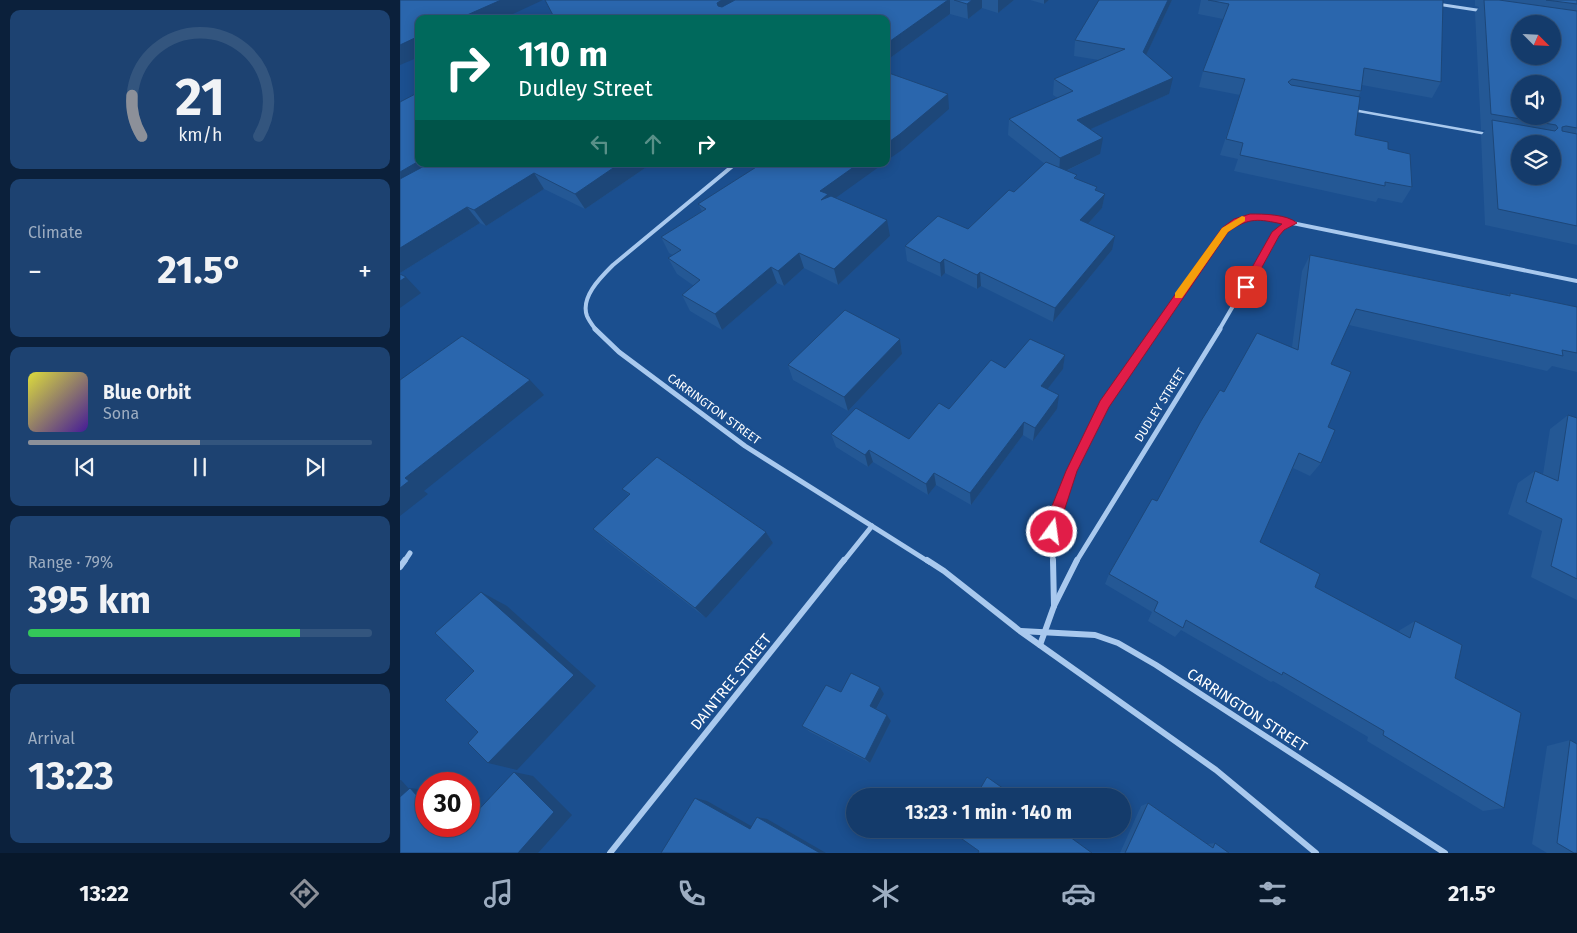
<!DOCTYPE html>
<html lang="en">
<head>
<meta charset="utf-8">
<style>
	:root { --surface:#143b6b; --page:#1d4271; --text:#f1f3f6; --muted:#9dadc1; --line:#33557e; --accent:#8c9099 }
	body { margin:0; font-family:"Fira Sans",sans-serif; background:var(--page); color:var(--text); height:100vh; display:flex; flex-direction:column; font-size:19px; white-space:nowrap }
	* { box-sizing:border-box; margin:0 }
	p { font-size:16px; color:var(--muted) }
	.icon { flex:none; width:28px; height:28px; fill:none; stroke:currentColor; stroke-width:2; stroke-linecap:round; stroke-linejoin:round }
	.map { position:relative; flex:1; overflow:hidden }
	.drawer { display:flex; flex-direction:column; gap:10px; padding:10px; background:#0b203b; width:400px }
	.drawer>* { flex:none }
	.banner { position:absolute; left:15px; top:15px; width:475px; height:152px; border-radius:10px; box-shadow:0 2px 12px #0003,0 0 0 1px var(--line); background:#00695c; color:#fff; overflow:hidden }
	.needle { width:32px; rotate:114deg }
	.buttons { position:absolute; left:1111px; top:15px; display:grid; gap:10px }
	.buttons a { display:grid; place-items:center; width:50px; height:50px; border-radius:50%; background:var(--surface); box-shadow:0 2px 12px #0003,0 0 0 1px var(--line); font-size:25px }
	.speed { position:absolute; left:15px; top:772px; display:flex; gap:10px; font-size:25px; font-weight:700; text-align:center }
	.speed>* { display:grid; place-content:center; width:65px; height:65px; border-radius:50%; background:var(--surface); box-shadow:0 2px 12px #0003,0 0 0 1px var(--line); line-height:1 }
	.speed .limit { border:8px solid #d22; background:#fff; color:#111 }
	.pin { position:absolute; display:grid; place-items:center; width:42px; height:42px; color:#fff; margin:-21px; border-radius:10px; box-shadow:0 2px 8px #0006 }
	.me { position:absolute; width:55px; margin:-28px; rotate:14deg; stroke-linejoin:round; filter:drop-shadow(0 0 4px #0008) }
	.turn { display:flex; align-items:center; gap:18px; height:105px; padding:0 20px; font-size:22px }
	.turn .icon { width:65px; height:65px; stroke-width:2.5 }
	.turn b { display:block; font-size:35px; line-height:42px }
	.lanes { display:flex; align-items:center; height:48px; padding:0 20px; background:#0003; justify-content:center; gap:25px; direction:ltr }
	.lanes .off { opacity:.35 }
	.big { font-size:38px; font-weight:700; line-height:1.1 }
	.drawer .card { flex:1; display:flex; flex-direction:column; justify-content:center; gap:8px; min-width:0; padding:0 18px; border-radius:10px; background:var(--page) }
	.drawer .dial { align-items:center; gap:0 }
	.dial svg { height:130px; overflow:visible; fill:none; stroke:var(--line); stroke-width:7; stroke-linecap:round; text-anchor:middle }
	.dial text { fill:var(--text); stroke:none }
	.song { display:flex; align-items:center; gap:15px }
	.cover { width:60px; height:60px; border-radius:8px; background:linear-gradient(135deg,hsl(60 70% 55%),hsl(260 70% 35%)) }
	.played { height:5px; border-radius:2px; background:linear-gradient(90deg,var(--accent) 50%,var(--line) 50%) }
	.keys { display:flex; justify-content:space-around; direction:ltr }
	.heat { display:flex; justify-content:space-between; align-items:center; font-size:28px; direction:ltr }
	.charge { height:8px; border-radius:4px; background:linear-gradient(90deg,#34c759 79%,var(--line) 0) }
	.trip { position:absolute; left:446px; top:788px; width:285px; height:50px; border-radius:25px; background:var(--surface); box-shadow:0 2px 12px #0003,0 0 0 1px var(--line); font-weight:700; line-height:50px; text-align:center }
	.dock { display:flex; height:80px; justify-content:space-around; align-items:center; background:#08182b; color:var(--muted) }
	.dock .icon { width:35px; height:35px }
	.dock .active { color:var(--accent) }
	.dock b { font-size:22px; color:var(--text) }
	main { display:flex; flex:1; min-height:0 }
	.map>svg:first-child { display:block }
</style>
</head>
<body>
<main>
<section class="drawer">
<div class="card dial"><svg viewBox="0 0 100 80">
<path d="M14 69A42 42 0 1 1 86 69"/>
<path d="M14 69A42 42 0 0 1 8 44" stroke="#8c9099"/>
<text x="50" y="56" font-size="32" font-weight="700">21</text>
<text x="50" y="72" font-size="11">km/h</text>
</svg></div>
<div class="card"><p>Climate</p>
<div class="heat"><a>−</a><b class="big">21.5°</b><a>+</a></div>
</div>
<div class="card">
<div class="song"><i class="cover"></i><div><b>Blue Orbit</b><p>Sona</p></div></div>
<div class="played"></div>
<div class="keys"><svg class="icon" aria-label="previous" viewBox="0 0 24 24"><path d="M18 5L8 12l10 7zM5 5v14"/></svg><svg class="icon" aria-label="pause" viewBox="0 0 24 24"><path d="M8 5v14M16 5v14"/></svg><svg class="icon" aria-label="next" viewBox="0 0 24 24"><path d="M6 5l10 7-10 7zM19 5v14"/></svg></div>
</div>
<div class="card"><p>Range · 79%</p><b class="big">395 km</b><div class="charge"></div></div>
<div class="card"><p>Arrival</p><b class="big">13:23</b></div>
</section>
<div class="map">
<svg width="1177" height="853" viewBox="0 0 1177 853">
	<rect width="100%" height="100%" fill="#1b4f8f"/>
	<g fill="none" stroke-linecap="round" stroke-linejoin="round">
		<!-- lane -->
		<path stroke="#a9c9ee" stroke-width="2.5" d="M953,110L1087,134"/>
		<!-- street-far3 -->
		<path stroke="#a9c9ee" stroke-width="3" d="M1037,4L1083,11"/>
		<!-- street-far2 -->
		<g stroke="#a9c9ee" stroke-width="4">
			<path d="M196,330C193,326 189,321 187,316C180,297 201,277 213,265L335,164"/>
			<path d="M754,330L825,230C837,220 848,217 863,217L1177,281"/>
			<path d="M819,330L875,234L881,228L892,223"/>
		</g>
		<!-- street-far1 -->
		<g stroke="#a9c9ee" stroke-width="5">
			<path d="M195,329L219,352L345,446L529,562"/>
			<path d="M4,562L10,553"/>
			<path d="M443,562L472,526"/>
			<path d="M653,562L652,532L658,506L682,447L715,386L755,329"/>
			<path d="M676,562L820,329"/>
		</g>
		<!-- street -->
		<g stroke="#a9c9ee" stroke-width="6">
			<path d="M527,560L544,571L620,631L816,770L916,853"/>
			<path d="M653,560L654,606"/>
			<path d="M0,567L5,560"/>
			<path d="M621,631L695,635L718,643L756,665L1045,853"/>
			<path d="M640,645L654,606L677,560"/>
			<path d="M210,853L444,560"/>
		</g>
	</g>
	<!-- wall -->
	<g fill="#245895">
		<path d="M145,0H614L598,13L582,8L568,19L550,14L486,61V19Z"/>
		<path d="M630,0H649L644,4Z"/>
		<path d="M699,0H772L746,55L769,94L690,129L700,154L666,171L677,179L697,191L705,194L702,208L688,224L712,250L653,322L581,286L577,289L545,273L541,277L507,261L505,246L568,229L614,192L645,164L608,135L609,119L658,98L653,95L654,79L699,60L674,56L675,40Z"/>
		<path d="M801,0H1043L1041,82L1032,98L962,85L961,91L958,97L955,135L988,149L1012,187L1002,203L978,198L976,202L834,171L838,159L820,155L840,95L799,87L803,71L823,19L798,14Z"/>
		<path d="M1075,0H1177V245L1085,225L1081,136L1085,130H1081L1075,13L1079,7L1075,6Z"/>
		<path d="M0,102L19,164H251L185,209L144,189L86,226L80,223L0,273Z"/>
		<path d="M436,198L490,236L438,285L404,268L384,286L377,283L322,330L290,311L282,295L294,286L277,274L268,258L273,255L269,253L261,237L302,211L298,204Z"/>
		<path d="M910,255L1107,295L1110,293L1177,307V372L1152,366L1147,371L949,325L931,364L928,427L921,463L910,476L893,468L860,542L915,587L999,632L1000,630L1015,621L1055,678L1104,808L1083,811L967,741L968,737L873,681L871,682L781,630L775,637L748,621L752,612L705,584L709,574L757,501L824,392L892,347L902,271Z"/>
		<path d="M500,339L502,354L448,411L393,380L388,365Z"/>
		<path d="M665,355L663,369L647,389L657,409L633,441L623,435L571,505L536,485L528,495L473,462L468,467L436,447L431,434L509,439L605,368Z"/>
		<path d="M1168,415L1177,418V600L1131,577L1142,531L1108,514L1118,483L1135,471L1143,474L1150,429Z"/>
		<path d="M222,489L366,532L373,543L306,618L206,541L193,529L229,495Z"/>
		<path d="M480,687L484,694L476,710L487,715L491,721L470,763L410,732L402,726L441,692Z"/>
		<path d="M1170,740L1177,853H1147L1132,844L1147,746Z"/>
		<path d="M748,803L807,844L815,843L829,853H720L741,806Z"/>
	</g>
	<!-- shaded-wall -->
	<g fill="#1d4779">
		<path d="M101,0H143L102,19H58Z"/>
		<path d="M322,0H353L322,18L317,3Z"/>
		<path d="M548,0H550V14L486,61V44Z"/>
		<path d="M572,0H582V8L568,19L567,4Z"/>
		<path d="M598,0H614L598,13Z"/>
		<path d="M644,0H649L644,4Z"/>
		<path d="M768,0H772L740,68L743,52Z"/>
		<path d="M19,36V57L0,65V45Z"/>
		<path d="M773,78L769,94L675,136L677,120Z"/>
		<path d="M548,94L549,109L502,150L486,161V144Z"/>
		<path d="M703,138L700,154L659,174L660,158Z"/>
		<path d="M19,161V164H55L0,195V172Z"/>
		<path d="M219,164H251L185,209L175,194Z"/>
		<path d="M458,164H483L430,202L422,200L420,191Z"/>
		<path d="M134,173L144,189L86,226L74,210Z"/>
		<path d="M705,194L702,208L678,235L680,220Z"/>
		<path d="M67,207L80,223L0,273V248Z"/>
		<path d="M487,220L490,236L438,285L434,269Z"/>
		<path d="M715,236L712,250L653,322L655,308Z"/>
		<path d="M399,253L404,268L384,286L378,271Z"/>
		<path d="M544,259L545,273L541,277L540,263Z"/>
		<path d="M371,267L377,283L322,330L315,314Z"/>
		<path d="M580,272L581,286L577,289V275Z"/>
		<path d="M0,275L6,277L21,293L0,308Z"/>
		<path d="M500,339L502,354L448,411L444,397Z"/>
		<path d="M665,355L663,369L639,400L641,386Z"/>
		<path d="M130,380L144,395L24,491L28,494L0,516V488L5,478Z"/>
		<path d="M659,395L657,409L633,441L635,428Z"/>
		<path d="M624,422L623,435L571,505L570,493Z"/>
		<path d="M469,450L473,462L468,467L465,455Z"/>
		<path d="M534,473L536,485L528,495L526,484Z"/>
		<path d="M366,532L373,543L306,618L295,608Z"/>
		<path d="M81,592L107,606L196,686L117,770L88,763Z"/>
		<path d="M480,687L484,694L474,713L470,706Z"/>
		<path d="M487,715L491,721L470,763L465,759Z"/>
		<path d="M114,772L133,776L172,815L138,853H118Z"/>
		<path d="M0,780H1L21,802L0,800Z"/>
		<path d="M10,788L26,790V806Z"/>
		<path d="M295,798L307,801L360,831L350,829Z"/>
		<path d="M357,817L367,819L426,853H420Z"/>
		<path d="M44,826H65L53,836Z"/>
	</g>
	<!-- building -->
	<g fill="#2a66ad" stroke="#1d4779" fill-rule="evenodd">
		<path d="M0,0H101L58,19H19V36L0,45Z"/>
		<path d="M145,0H322L317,3L318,6L322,7L335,0H548L486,44V19H155Z"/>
		<path d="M554,0H572L567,4Z"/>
		<path d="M699,0H768L743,52L773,78L677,120L703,138L660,158L609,119L673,91L654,79L725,49L675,40Z"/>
		<path d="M808,0H1043L1041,82L964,68L961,91L892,79L888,82L891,85L960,97L955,135L988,142V149L1010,154L1012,187L985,182V186L840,155L843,143L826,139L845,79L803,71L829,4Z"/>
		<path d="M1084,0H1099L1177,11V128L1166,126L1162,127V131L1177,134V226L1098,209L1092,120L1155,131L1158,128L1156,125L1091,114ZM1120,24H1152V56H1120ZM1120,84H1152V116H1120ZM1120,144H1152V176H1120Z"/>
		<path d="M1146,0H1177V4Z"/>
		<path d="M486,72L548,94L500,134L486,144Z"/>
		<path d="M19,92V161L0,172V102Z"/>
		<path d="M646,162L677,175L674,178L697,187L695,190L705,194L680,220L715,236L655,308L580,272L577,275L544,259L540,263L505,246L538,216L568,229L609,190L614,192Z"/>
		<path d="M28,164H219L175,194L134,173L74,210L67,207L0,248V179Z"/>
		<path d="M361,164H458L420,191L428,194L421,200L431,196L487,220L434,269L399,253L378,271L371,267L315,314L282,295L300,280L268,258L281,250L261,237L306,209L298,204Z"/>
		<path d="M910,255L1110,296V293L1177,307V353L1162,350L1163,356L956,309L931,364L951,372L928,427L935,430L921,463L899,453L860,542L920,574L915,587L1010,638L1015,621L1062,645L1055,678L1121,713L1104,808L983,735L984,731L883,672L882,675L786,620L783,628L754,611L758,602L709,574L752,499L757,501L801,421L820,390L824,392L857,333L898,350Z"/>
		<path d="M0,274L6,277L0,281Z"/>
		<path d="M445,310L500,339L444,397L388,365Z"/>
		<path d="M62,336L130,380L5,478L9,481L0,488V380Z"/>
		<path d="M630,339L665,355L641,386L659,395L635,428L624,422L570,493L534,473L526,484L469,450L465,455L431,434L456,408L509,439L539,403L549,409L591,360L605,368Z"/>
		<path d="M1168,415L1177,418V579L1151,566L1162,519L1126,502L1135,471L1158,481Z"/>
		<path d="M257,457L366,532L295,608L193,529L230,494L222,489Z"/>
		<path d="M81,592L174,675L88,763L68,743L78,732L45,700L74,671L35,633Z"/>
		<path d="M451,673L480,687L470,706L487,715L465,759L402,726L426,685L441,692Z"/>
		<path d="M1170,740L1177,744V853H1174L1157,843Z"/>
		<path d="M114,772L154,812L118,853H0V797L10,788L26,806V826H44L53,836L63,826H69V820Z"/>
		<path d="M587,777L614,796H576Z"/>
		<path d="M295,798L350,829L357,817L420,853H261Z"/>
		<path d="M748,803L813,848L815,843L829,853H725Z"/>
		<path d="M558,829H659L692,853H578L579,851L555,834Z"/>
	</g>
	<!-- route -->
	<path fill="#e11d48" stroke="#92132f" d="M850,214C863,214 887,214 897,223L884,230L879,236L850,289L846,290L841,287L872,232L882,224C859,219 849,217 828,232L709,407L677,471L656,536L652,537L647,536L645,532L652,506L666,471L700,401L822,228L834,219Z"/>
	<!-- slow -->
	<path fill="#f59e0b" d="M842,216L845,217V221L828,232L782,298H775V293L822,228Z"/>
	<g text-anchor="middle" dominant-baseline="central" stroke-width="5" stroke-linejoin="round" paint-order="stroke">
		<!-- street labels -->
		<g font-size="12" fill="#fff" stroke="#1b4f8f">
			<text transform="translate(760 405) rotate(-58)">DUDLEY STREET</text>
			<text transform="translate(314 409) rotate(36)">CARRINGTON STREET</text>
		</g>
		<!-- near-street labels -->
		<g font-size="15" fill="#fff" stroke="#1b4f8f">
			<text transform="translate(331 682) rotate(-51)">DAINTREE STREET</text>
			<text transform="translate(847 710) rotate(33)">CARRINGTON STREET</text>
		</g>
	</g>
</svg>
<div class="buttons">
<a><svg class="needle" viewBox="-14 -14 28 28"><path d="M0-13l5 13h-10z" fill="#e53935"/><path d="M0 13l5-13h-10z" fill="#9dadc1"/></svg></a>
<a><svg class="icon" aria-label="sound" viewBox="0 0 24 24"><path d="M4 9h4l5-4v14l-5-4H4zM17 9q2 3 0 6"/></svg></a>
<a><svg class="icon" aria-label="layers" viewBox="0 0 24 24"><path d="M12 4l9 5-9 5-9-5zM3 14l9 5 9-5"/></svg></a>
</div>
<div class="speed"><div class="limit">30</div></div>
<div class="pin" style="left:846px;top:287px;background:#d93025"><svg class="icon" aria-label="arrive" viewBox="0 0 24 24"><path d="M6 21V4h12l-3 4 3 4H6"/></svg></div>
<svg class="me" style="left:652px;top:532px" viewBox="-20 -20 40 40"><circle r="17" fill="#e11d48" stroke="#fff" stroke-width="3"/><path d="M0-11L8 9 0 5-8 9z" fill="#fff"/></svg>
<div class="trip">13:23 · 1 min · 140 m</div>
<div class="banner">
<div class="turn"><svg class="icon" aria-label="right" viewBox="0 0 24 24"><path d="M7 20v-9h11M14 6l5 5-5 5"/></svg><div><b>110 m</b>Dudley Street</div></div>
<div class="lanes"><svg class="icon off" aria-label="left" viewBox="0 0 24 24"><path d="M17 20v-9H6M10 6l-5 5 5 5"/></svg><svg class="icon off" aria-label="ahead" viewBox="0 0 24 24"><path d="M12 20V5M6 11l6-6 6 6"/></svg><svg class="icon" aria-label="right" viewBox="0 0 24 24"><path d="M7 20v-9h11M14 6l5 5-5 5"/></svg></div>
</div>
</div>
</main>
<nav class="dock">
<b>13:22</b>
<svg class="icon active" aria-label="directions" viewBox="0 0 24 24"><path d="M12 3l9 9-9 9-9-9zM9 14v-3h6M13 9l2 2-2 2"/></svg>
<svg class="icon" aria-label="music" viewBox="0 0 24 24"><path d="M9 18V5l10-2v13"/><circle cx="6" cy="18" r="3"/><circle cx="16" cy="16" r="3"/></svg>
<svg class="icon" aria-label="phone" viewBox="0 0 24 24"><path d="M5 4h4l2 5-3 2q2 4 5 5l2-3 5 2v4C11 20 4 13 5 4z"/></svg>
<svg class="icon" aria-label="climate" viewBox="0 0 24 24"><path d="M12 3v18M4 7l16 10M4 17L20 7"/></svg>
<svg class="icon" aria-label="car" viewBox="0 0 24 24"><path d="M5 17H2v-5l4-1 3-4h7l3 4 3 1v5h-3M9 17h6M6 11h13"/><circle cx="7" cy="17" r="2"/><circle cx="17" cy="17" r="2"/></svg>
<svg class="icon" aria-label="filters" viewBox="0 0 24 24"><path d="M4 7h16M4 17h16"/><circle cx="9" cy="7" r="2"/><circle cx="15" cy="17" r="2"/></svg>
<b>21.5°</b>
</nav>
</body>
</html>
